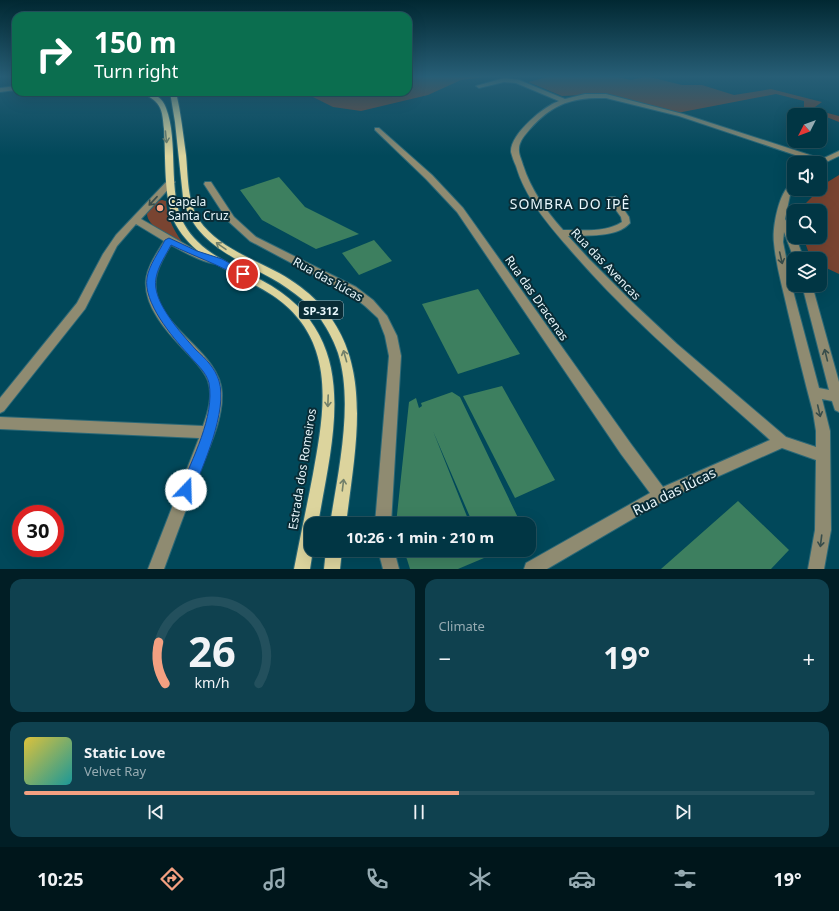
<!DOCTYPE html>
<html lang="en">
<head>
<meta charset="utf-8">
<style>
	:root { --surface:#013644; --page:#0f414f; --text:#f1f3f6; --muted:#96abb2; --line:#23505d; --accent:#f3a081 }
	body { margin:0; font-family:"Noto Sans",sans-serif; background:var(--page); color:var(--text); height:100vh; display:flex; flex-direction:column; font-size:15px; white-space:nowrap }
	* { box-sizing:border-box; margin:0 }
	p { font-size:13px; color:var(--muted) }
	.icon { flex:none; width:22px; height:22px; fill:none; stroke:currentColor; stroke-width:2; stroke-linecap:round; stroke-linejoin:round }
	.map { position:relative; height:569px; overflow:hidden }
	.details { display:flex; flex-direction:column; gap:10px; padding:10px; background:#011e25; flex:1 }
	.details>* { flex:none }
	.top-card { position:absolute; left:12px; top:12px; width:400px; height:84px; border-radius:12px; box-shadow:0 4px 16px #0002,0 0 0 1px var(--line); background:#0b6e4f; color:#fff; overflow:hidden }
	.needle { width:26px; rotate:228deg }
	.tools { position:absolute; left:787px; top:108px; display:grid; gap:8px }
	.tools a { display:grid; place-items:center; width:40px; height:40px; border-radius:8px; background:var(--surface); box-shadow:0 4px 16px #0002,0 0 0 1px var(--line); font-size:20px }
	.speed { position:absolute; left:12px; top:505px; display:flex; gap:8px; font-size:20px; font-weight:700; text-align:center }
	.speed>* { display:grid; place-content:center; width:52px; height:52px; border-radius:50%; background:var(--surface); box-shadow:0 4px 16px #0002,0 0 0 1px var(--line); line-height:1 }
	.speed .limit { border:6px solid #d22; background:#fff; color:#111 }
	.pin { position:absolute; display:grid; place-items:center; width:34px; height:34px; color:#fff; margin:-17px; border:2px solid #fff; border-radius:50%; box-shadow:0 1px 4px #0007 }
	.me { position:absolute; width:44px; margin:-22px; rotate:21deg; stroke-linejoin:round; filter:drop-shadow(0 0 3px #0008) }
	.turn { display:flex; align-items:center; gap:14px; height:84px; padding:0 16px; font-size:18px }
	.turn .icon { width:52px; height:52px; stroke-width:2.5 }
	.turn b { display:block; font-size:28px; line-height:34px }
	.big { font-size:30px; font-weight:700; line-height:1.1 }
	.details .tile { flex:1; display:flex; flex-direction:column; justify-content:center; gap:6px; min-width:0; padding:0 14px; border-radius:12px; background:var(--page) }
	.details .dial { align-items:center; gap:0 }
	.dial svg { height:104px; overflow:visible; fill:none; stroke:var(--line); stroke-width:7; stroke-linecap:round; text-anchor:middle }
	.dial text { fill:var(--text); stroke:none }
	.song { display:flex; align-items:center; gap:12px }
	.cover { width:48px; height:48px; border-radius:6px; background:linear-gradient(135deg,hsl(50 70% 55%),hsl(180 70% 35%)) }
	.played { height:4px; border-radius:2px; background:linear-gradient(90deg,var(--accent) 55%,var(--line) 55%) }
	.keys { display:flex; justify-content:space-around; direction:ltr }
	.heat { display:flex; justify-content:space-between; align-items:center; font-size:22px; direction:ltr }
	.details .tiles { flex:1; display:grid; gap:10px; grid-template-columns:1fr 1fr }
	.tile:last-child { grid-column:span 2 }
	.trip { position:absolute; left:304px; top:517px; width:232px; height:40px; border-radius:12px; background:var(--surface); box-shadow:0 4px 16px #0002,0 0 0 1px var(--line); font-weight:700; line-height:40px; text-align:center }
	.menu { display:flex; height:64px; justify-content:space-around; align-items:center; background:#00161b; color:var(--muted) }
	.menu .icon { width:28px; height:28px }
	.menu .current { color:var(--accent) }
	.menu b { font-size:18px; color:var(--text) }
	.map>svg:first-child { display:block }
</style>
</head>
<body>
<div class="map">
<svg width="839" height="569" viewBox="0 0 839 569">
	<rect width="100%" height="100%" fill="#01485a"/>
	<!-- green -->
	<g fill="#794431">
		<path d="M408,77H485L461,80L428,95L361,111L333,107L303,92H408Z"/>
		<path d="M548,77H618L631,80L643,77H650L682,85H702L734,95L771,89L822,102L812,109L839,116V122L804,108V101L776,94L677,113L604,94L562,96L528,82Z"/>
		<path d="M839,175V274L820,265V259H811L803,237H820V211H798L826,183Z"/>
		<path d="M162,200L166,201C167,219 175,233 186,247C175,240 146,227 147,213L158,201Z"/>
	</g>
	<!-- building -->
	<g fill="#3d7f5f">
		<path d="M279,177L305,207L359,234L316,249L262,220L240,190Z"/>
		<path d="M374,240L392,261L359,275L342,253Z"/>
		<path d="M478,289L520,354L458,374L422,304Z"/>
		<path d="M502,386L555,480L515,498L463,396Z"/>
		<path d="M452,392L460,397L521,524H473L433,431L470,524H396L409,402L416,398L419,408L422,406L421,403Z"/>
		<path d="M738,501L789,550L771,569H661Z"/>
		<path d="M404,550H481L484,558L458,569H410Z"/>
	</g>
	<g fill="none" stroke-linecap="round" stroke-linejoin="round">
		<!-- minor casing -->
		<g stroke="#2b6877" stroke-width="2">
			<g id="minor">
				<path d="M504,78L519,80L565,99L585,94H606L683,114L822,159L839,151V156L820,165V163H815L816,162L679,116L606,98C572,97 552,104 530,129C525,135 518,142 519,151C519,155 522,161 523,165C531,190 546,211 563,230C582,230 605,233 622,222L621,217L608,199L609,197H615L629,217L630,223C617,238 587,235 568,236L589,259L632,302L677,344L786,437L816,447V431L813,412C804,379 796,345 788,312C783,289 776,266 774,243C772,229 779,187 794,183L795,189L790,195L785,219L796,238L804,259H794L784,232L783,242L792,287L819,388L829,390L802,285H812L839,382V412L835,410L832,401L822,399L830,431L831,530L824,569H808L815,530L816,460L782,448L665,500L547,569H524L526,563L650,493L621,454L457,212L426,179L375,130V128H379L432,175L463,208L631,444L663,487L770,440C701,378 628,318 567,246C547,223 525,197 516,166C514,162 512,156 511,152C510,134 544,106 559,101L516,83L504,82L479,88L476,86Z"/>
				<path d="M16,86V90L0,92V88Z"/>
				<path d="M168,180H171L175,182L141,219L197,251L221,259L223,261L221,263C210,267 182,251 171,245C165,255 158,266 156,278C149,326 220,348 222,393C223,419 210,445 201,469C189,502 176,536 164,569H148L199,438L0,429V417L203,426C208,412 213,396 208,381C204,370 194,360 186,352C169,334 143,307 146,279C148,265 157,253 164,241L136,224L117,246L85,309L4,411L0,413V398L77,303L103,254L116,235Z"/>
				<path d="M205,182H211L234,217L256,237L356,287L373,300L387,316L397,336L401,356L391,524H375L389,356L385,336L378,318L365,306L348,293L250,241L228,221L204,184Z"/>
				<path d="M378,550H394L399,569H383Z"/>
			</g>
		</g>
		<!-- major casing -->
		<g stroke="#2b6877" stroke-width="2">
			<g id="major">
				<path d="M143,92C153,92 163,98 166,108C179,141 167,193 184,224C200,253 233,265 261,280C363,334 334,431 318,524H311V550H313L310,569H294C300,537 307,506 313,474C320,434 329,390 316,351C309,328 292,308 272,295C238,273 197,262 176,225C163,202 166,156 164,129C163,122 163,112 159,106C155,99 148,97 143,92Z"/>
				<path d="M170,92H176C181,113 183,134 186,155C188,175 187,202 199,220C218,247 251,258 279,273C381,330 358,427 346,524H330C338,473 354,403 338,353C332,335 318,311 303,300C293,292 282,284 271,278C235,258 192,242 183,197L175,122Z"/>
				<path d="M326,550H342L340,569H324Z"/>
			</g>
		</g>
		<!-- minor -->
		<use href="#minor" fill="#8f8b71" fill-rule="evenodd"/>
		<!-- major -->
		<use href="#major" fill="#dcd49d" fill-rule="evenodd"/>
	</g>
	<!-- one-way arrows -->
	<defs><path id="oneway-shaft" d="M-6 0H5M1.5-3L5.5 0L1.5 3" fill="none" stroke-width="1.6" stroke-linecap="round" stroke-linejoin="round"/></defs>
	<g stroke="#72806a">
		<use href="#oneway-shaft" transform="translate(166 137) rotate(84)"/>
		<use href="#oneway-shaft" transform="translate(221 246) rotate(-145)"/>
		<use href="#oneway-shaft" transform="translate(345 356) rotate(-106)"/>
		<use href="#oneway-shaft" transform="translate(328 401) rotate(92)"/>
		<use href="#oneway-shaft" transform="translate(343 485) rotate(-83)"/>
	</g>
	<g stroke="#384d4b">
		<use href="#oneway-shaft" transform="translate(153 201) rotate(133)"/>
		<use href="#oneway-shaft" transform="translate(781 258) rotate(77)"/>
		<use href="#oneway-shaft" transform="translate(826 355) rotate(-104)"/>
		<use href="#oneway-shaft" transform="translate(819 411) rotate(77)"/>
		<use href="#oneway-shaft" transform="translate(821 541) rotate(97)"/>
	</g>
	<!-- sky -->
	<linearGradient id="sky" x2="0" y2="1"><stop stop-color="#012832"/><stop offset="0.49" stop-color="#275e76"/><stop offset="1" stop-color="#275e76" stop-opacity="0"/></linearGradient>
	<rect width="839" height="156" fill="url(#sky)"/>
	<!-- route -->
	<path fill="#1a73e8" stroke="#114b97" d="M169,238L197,251L222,259L246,272L247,274L243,277H240C217,264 194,256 171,245C166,255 158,266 156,278C151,301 181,333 196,350C206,359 215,368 219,381C228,410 203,467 191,495L186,497L182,495L180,490C192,459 215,417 209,383C206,371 195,363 188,354C172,337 143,302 147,278C149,265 159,252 165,240Z"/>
	<!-- markers -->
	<circle fill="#f3a081" stroke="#092c36" stroke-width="1.5" cx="160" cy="208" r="4"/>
	<g text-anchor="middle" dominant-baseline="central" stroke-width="4" stroke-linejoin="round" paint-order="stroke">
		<!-- shield labels -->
		<rect fill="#092c36" stroke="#a5bac1" stroke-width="1" x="299" y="301" width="44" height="18" rx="3"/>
		<g font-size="11" font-weight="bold" fill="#e8f7fc">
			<text x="321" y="310">SP-312</text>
		</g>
		<!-- poi labels -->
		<g font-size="12" fill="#e8f7fc" stroke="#092c36" text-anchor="start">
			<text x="168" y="201">Capela<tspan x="168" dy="14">Santa Cruz</tspan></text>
		</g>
		<!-- street labels -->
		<g font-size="12" fill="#e8f7fc" stroke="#092c36">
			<text transform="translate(606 264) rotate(46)">Rua das Avencas</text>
			<text transform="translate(328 279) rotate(29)">Rua das Iúcas</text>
			<text transform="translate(537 298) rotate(55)">Rua das Dracenas</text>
			<text transform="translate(302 469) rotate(-81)">Estrada dos Romeiros</text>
		</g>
		<!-- quarter labels -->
		<g font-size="14" letter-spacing="1" fill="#e8f7fc" stroke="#092c36">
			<text x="570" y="203">SOMBRA DO IPÊ</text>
		</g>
		<!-- near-street labels -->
		<g font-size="14" fill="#e8f7fc" stroke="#092c36">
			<text transform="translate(674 491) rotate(-26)">Rua das Iúcas</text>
		</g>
	</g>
</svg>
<div class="tools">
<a><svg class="needle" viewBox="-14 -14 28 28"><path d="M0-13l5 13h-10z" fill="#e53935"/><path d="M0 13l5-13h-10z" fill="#96abb2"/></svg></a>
<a><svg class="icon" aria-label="sound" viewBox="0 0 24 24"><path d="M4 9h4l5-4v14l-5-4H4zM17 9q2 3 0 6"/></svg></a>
<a><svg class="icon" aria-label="search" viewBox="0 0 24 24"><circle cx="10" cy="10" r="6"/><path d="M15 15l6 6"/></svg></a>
<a><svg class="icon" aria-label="layers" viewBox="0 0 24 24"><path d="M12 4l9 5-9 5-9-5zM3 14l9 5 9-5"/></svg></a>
</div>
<div class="speed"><div class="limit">30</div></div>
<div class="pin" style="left:243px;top:274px;background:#d93025"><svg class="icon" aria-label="arrive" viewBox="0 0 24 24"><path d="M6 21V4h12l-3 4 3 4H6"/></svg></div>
<svg class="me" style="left:186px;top:490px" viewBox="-20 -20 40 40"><circle r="19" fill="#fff"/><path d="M0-13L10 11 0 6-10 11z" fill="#1a73e8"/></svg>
<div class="trip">10:26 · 1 min · 210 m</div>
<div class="top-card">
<div class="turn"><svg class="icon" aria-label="right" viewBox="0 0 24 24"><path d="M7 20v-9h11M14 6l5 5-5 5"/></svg><div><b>150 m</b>Turn right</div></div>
</div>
</div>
<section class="details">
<div class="tiles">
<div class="tile dial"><svg viewBox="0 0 100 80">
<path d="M14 69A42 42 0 1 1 86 69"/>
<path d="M14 69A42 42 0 0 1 9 37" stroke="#f3a081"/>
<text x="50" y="56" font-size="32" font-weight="700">26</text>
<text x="50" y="72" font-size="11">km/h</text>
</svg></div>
<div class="tile"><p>Climate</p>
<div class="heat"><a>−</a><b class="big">19°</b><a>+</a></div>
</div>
<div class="tile">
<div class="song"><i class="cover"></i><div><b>Static Love</b><p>Velvet Ray</p></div></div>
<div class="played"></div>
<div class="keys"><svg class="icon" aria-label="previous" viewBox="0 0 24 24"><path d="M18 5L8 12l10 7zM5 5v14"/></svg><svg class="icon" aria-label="pause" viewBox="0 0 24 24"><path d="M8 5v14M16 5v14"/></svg><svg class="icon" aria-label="next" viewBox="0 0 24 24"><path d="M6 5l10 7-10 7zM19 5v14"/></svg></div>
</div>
</div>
</section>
<nav class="menu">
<b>10:25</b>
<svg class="icon current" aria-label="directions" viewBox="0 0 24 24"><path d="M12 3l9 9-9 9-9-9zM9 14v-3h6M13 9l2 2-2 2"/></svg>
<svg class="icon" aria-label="music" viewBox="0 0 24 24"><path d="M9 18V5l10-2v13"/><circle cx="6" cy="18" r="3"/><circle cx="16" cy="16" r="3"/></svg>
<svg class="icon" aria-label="phone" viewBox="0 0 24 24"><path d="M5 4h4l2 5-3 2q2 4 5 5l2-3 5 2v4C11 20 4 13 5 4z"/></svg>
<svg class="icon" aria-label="climate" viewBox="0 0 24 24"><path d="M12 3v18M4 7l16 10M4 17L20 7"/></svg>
<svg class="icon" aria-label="car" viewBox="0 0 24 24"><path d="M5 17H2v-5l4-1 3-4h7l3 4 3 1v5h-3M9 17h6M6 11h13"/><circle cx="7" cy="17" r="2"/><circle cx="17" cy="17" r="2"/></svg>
<svg class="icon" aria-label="filters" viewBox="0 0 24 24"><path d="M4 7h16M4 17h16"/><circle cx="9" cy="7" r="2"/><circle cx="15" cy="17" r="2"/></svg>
<b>19°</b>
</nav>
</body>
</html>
